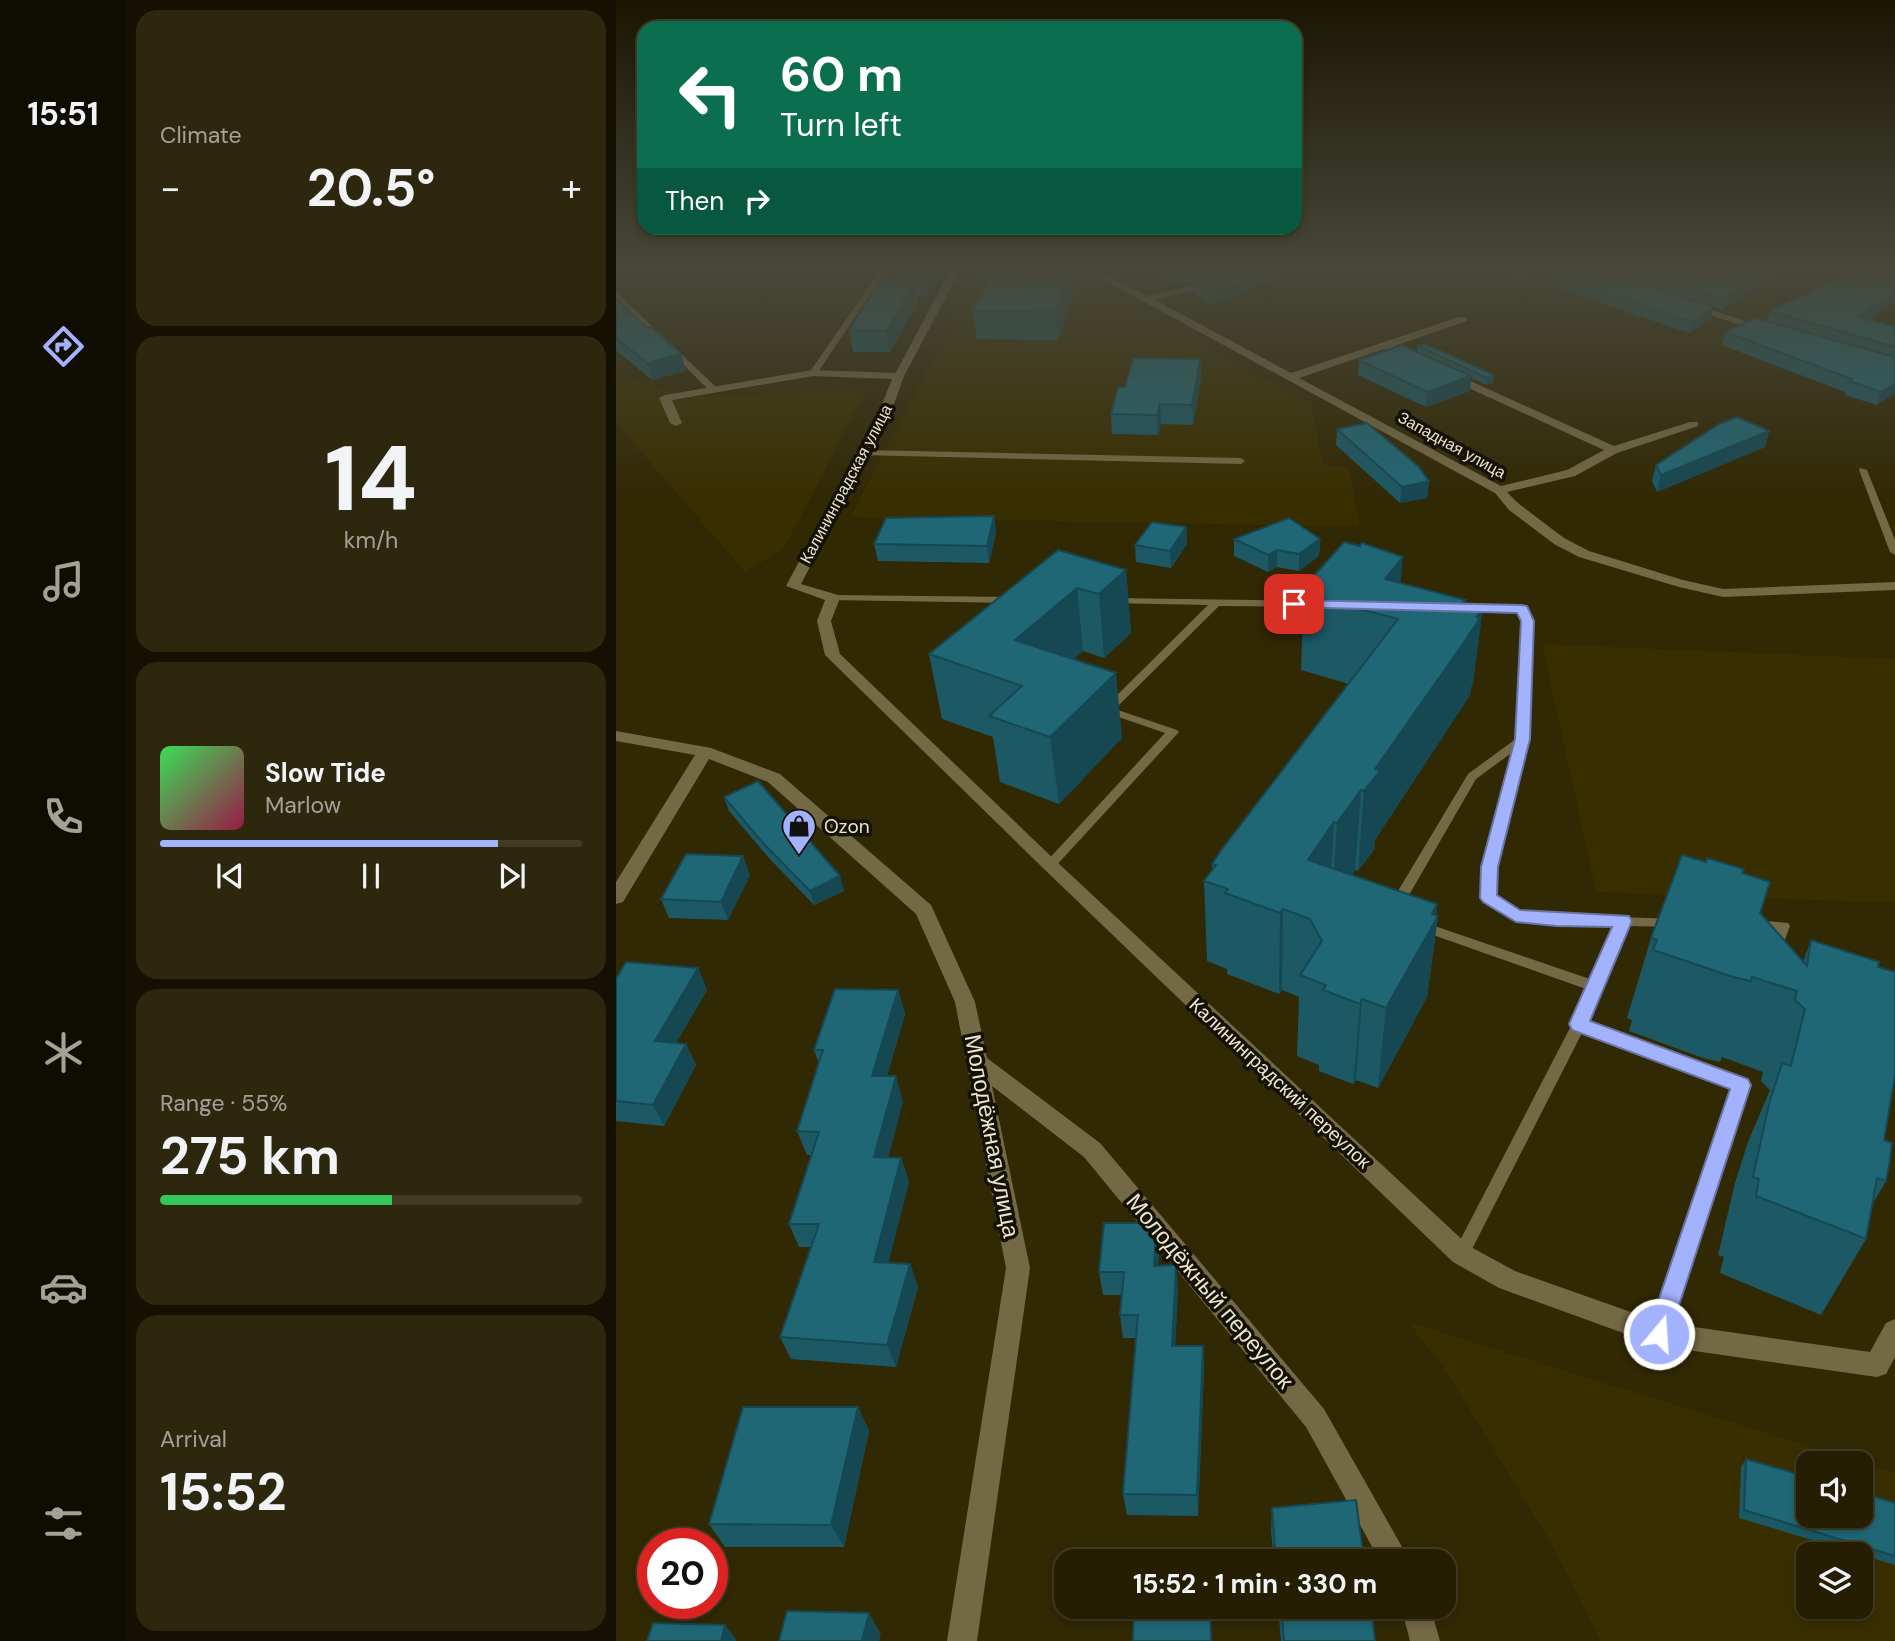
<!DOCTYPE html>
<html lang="en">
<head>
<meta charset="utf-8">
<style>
	:root { --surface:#251e03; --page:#2d270d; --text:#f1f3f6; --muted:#a3a29a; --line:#423c25; --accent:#a3b2fd }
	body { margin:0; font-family:"DM Sans",sans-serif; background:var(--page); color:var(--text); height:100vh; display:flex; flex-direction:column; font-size:26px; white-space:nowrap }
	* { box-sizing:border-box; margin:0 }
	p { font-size:23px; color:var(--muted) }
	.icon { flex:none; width:38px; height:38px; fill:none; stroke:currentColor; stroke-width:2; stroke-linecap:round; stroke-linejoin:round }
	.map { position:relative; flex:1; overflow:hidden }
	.sheet { display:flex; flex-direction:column; gap:10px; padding:10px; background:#141002; width:490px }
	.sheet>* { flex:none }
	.top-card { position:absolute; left:21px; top:21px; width:665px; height:214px; border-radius:21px; box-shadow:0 4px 10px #0003,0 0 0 2px var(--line); background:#0b6e4f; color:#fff; overflow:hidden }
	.fabs { position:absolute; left:1180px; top:1451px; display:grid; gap:14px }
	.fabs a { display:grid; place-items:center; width:77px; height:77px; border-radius:14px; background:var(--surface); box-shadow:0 4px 10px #0003,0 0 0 2px var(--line); font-size:35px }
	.speed { position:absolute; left:21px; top:1528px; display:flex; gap:14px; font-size:35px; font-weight:700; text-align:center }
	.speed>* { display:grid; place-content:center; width:91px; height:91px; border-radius:50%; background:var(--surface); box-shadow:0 4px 10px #0003,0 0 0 2px var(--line); line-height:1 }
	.speed .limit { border:10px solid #d22; background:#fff; color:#111 }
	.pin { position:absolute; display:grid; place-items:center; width:60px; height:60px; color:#fff; margin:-30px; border-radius:14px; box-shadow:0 4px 10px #0006 }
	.me { position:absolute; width:77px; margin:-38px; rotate:18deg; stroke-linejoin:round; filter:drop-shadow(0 0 5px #0008) }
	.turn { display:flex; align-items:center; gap:24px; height:147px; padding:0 28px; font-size:32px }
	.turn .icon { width:91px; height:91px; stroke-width:2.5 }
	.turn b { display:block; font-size:49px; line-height:60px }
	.then { display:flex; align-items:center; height:66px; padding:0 28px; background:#0003; gap:14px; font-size:26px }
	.big { font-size:52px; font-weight:700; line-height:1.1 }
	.sheet .card { flex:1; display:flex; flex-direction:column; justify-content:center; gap:10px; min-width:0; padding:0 24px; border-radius:21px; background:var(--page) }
	.sheet .dial { align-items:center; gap:0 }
	.dial b { font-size:91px; line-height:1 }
	.song { display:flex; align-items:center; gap:21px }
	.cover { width:84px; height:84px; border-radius:10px; background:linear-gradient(135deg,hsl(130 70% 55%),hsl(340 70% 35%)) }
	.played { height:7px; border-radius:4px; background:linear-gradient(90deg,var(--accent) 80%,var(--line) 80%) }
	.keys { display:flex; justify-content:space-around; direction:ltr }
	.heat { display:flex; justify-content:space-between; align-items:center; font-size:38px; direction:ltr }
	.charge { height:10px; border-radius:5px; background:linear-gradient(90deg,#34c759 55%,var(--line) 0) }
	.trip { position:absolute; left:438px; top:1549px; width:402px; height:70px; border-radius:21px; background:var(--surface); box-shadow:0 4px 10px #0003,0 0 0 2px var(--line); font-weight:700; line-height:70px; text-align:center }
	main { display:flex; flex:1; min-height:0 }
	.tab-bar { display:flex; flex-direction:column; width:126px; justify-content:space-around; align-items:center; background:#0f0c01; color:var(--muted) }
	.tab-bar .icon { width:49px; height:49px }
	.tab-bar .selected { color:var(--accent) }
	.tab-bar b { font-size:32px; color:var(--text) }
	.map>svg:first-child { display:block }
</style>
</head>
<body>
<main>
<nav class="tab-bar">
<b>15:51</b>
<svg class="icon selected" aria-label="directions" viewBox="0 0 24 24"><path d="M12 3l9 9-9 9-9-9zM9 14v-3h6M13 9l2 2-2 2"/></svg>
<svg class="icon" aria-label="music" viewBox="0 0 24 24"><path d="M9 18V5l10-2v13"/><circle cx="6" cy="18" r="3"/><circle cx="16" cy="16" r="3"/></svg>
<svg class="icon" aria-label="phone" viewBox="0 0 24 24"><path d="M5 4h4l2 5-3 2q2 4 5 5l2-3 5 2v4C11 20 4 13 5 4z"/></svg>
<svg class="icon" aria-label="climate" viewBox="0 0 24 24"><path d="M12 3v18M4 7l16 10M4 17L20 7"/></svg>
<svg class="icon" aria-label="car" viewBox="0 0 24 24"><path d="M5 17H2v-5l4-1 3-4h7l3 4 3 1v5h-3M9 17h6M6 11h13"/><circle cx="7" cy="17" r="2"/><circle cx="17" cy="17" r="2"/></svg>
<svg class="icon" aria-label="filters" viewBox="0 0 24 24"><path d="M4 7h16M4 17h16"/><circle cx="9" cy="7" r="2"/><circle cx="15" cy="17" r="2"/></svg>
</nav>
<section class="sheet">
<div class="card"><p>Climate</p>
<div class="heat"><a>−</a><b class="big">20.5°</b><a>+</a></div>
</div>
<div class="card dial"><b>14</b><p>km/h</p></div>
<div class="card">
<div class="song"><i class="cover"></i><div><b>Slow Tide</b><p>Marlow</p></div></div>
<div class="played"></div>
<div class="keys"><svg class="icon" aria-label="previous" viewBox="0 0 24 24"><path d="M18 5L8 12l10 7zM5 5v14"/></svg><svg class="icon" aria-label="pause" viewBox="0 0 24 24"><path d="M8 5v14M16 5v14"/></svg><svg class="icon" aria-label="next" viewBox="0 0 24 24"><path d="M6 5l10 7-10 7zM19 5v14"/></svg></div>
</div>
<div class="card"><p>Range · 55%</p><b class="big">275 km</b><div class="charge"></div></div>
<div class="card"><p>Arrival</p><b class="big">15:52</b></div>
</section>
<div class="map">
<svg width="1279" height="1641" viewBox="0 0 1279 1641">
	<rect width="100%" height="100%" fill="#312804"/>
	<!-- built -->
	<g fill="#392e00" fill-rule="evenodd">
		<path d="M364,269H457L532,310L631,370L695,403L707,465L732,467L744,527L234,517Z"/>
		<path d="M8,377L77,397L250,390L168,549L129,572L0,423V378Z"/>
		<path d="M926,644L1279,659V903L980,892Z"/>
		<path d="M792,1322L1279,1473V1641H985L936,1545L830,1371ZM1192,1463H1244V1516H1192ZM1192,1554H1244V1606H1192Z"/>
	</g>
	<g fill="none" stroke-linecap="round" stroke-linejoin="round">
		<!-- service -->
		<g fill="#736945" fill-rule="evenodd">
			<path d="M265,269H271L200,375H194L193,373Z"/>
			<path d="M0,292L100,387V391H94L0,298Z"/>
			<path d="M248,450L625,458L629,461L625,464L245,455V451Z"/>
			<path d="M1244,468L1251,470L1279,540V555L1274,552L1243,470Z"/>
			<path d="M217,595L398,597L403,600L398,603L213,600V596Z"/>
			<path d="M497,598L702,601L707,604L702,607L603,606L499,709L561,730L563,732L438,868H430L428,865L430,862L549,733L488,712L486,710L592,605L493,603L492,601Z"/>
			<path d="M850,605L906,606L911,609L916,621L913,739L880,867V896L903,912L940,915L1062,919L1064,922L1062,925L1057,927L1011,926L971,1021L1130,1081L1132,1085L1052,1334L1049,1340L1043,1342L1037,1340L1034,1334L1116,1088L967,1031L851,1259L845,1262L839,1259L837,1254L956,1024L970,989L800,929L798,926L800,923H810L974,979L998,926L940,925L900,921L868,901L866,898L868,867L898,751L860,779L785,909H775L773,906L852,774L901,738L906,621L902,612L846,610V606Z"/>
			<path d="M1138,920L1172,923L1174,926L1164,953H1154L1152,949L1159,931L1133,928L1131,925L1133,922Z"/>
		</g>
		<!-- minor -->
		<g fill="#736945" fill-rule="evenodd">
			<path d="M468,269H480L531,296L603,280V284L539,300L675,373L843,317H851V321L778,346L800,356V360H792L768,349L683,378L885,486L951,470L988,450L831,378V374H839L998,446L1074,422H1082V426L1001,453L959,476L891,492L903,504L948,538L973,551L1067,580L1107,589L1279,582V590L1107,597L1063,587L963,557L938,544L893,510L879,493Z"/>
			<path d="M1216,269H1232L1279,281V287Z"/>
			<path d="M1072,304H1078L1153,329L1144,331L1072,308Z"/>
			<path d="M197,370L283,373L288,376L277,407L185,584L222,595L224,598L215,621L224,654L440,861L853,1246L899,1271L1043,1322L1254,1352L1270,1323L1279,1319V1357L1270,1374L1261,1377L1043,1346L883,1288L837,1262L428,869L209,655L201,621L209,600L170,586L265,407L276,379L197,376L56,400L66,423L60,426L54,423L43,398L49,395Z"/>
			<path d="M0,731L95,748L164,774L315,905L359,1002L371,1058L484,1143L708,1409L794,1561H764L690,1427L468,1157L376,1086L414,1268L361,1641H331L390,1268L339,1002L300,914L152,782L93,759L7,902L0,904V882L79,755L0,741Z"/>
			<path d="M785,1606H814L824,1641H794Z"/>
		</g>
		<!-- tertiary -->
		<path fill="#736945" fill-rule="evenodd" d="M335,269H345L288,376L279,378L278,376Z"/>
	</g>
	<!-- wall -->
	<g fill="#1c5965">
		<path d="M326,269L311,296H301L302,302L274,352H237L233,330L281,282L280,278Z"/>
		<path d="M534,269H666V278L630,288V293L596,304L577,293L576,282L563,285Z"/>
		<path d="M884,269H928L906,276Z"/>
		<path d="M940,269H1165L1164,271L1106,310L1097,307L1095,318L1073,333L947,290Z"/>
		<path d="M1279,279V302L1252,320L1279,327V393L1261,405L1229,395V392L1106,345L1109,332L1151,322L1154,311Z"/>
		<path d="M461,284L442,340L361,339L357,311Z"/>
		<path d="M0,299L70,371L36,380L0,350Z"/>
		<path d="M802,346L878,375L877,383L870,385L855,378L854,391L810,407L742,375L743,360L801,352Z"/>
		<path d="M584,359L585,378L577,425L545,424L542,435L496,434L495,414L509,387Z"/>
		<path d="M721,429L813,481L811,498L784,503L720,445Z"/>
		<path d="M1153,431L1149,447L1041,492L1036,481L1040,465Z"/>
		<path d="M378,516L380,533L373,563L262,561L258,544Z"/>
		<path d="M570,527L571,544L555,568L520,562L519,545Z"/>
		<path d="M618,539H704L703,556L683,571L661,567L652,572L618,556Z"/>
		<path d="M442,550L510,570L515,633L488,658L467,651L458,659L506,738L443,804L384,782L377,737L326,719L313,654Z"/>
		<path d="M785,583L849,600L857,684L855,687L854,695L759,840L758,850L742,871L739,870L736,875L821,904L820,916H822L811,997L762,1088L740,1080L737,1084L703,1071V1065L681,1056L683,997L666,990L663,994L611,974V969L591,961L588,881L596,870V864L733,684L685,670L688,587Z"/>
		<path d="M108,797L228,891L198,905L153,858L113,811Z"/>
		<path d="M1127,873L1144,913L1187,962L1195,940L1262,967L1270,1181L1256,1205L1250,1239L1205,1315L1104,1273L1108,1257L1102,1255L1119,1183L1132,1142L1154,1090L1145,1081L1147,1072L1106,1057L1104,1062L1087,1058L1013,1031L1016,1020L1011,1018L1035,938Z"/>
		<path d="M134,875L112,920L53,918L45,899Z"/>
		<path d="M82,968L91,990L60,1043L70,1044L80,1065L48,1126L0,1121V979Z"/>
		<path d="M282,990L289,1014L271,1076L287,1101L272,1158H285L293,1182L272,1262L294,1264L302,1287L280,1367L175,1359L164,1337L195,1247H183L173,1224L195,1155H191L181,1131L203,1064L198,1050Z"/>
		<path d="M540,1228L543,1252L542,1266L562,1289L559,1346H587L588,1369L582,1516L511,1515L507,1494L520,1338H507L504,1315L506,1295H487L483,1272Z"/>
		<path d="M242,1407L253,1431L228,1547H109L93,1524Z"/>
		<path d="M1130,1459L1279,1503V1565L1123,1518L1125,1467Z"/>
		<path d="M656,1508L748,1561H658L655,1531Z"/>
		<path d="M662,1606H755L759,1641H665Z"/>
	</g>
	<!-- shaded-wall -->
	<g fill="#164853">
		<path d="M313,269H326L311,296L308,278Z"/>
		<path d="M454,269H459L461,284L442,340L439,312Z"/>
		<path d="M586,269H629L563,285V275Z"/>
		<path d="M655,269H666V278L630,288V293L596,304V292L624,278Z"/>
		<path d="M907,269H928L906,276Z"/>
		<path d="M1154,269H1165L1164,271L1106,310L1109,299Z"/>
		<path d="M299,282L302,302L274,352L270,331Z"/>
		<path d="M1279,292V302L1238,330L1242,317Z"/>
		<path d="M1097,307L1095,318L1073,333L1075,322Z"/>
		<path d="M65,354L70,371L36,380L31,363Z"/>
		<path d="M584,359L585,378L577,425L576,405Z"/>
		<path d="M878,375L877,383L870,385L871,378Z"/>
		<path d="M855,376L854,391L810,407L811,392Z"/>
		<path d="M1279,383V393L1261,405L1265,392Z"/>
		<path d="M544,404L545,424L542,435L541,415Z"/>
		<path d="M1153,431L1149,447L1041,492L1045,475Z"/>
		<path d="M813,481L811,498L784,503L786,487Z"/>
		<path d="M378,516L380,533L373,563L371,546Z"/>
		<path d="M570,527L571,544L555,568L554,551Z"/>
		<path d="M704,539L703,556L683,571V554Z"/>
		<path d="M661,550V567L652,572V555Z"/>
		<path d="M787,557L781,619L769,579Z"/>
		<path d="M510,570L515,633L488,658L483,594Z"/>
		<path d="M461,588L467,651L409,704L399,640Z"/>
		<path d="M849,600L843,650L860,617L867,608L857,684L855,687L854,695L759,840L758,850L742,871L748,791Z"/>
		<path d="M500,673L506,738L443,804L434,737Z"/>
		<path d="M745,790L739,870L716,904L721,823Z"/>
		<path d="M718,822L713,903L692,860Z"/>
		<path d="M127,856L134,875L112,920L105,902Z"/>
		<path d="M224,876L228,891L198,905L194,891Z"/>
		<path d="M821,904L819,921L822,916L811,997L762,1088L770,1008Z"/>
		<path d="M667,909L666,990L663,994L664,913Z"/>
		<path d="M82,968L91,990L49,1062L39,1041Z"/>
		<path d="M282,990L289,1014L264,1100L256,1076Z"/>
		<path d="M746,999L740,1080L737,1084L744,1004Z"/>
		<path d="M70,1044L80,1065L48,1126L37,1105Z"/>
		<path d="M280,1076L287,1101L266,1181L258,1157Z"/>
		<path d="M285,1158L293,1182L267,1285L258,1262Z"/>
		<path d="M540,1228L543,1252L540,1289L538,1266Z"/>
		<path d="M294,1264L302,1287L280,1367L271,1345Z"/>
		<path d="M560,1265L562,1289L558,1368L556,1346Z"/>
		<path d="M587,1346L588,1369L582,1516L581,1495Z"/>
		<path d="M242,1407L253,1431L228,1547L215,1525Z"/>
		<path d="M253,1613L265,1634L263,1641H246Z"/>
		<path d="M109,1625L120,1639V1641H105Z"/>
	</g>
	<!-- building -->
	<g fill="#206776" stroke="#164853" stroke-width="2">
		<path d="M285,269H313L308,278H280Z"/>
		<path d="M377,269H454L439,312L357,311Z"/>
		<path d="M552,269H586L563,275Z"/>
		<path d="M622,269H655L624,278L630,281L596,292L576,281Z"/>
		<path d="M945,269H979L1097,307L1075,322L948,279Z"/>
		<path d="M1013,269H1154L1109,299Z"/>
		<path d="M1242,270L1279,279V292L1242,317L1279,327V347L1154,311Z"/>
		<path d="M264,281L299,282L270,331L233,330Z"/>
		<path d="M0,299L31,328L36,327L65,354L31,363L0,338Z"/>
		<path d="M1139,318L1279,357V383L1265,392L1233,381L1236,379L1109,332Z"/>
		<path d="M809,344L878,375L871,378L802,346Z"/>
		<path d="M786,345L855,376L811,392L743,360Z"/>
		<path d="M517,358L584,359L576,405L544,404L541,415L495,414L502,387H509Z"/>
		<path d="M1121,417L1153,431L1045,475L1040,465L1103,424Z"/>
		<path d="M751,423L802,466L813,481L786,487L721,429Z"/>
		<path d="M378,516L371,546L258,544L270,518Z"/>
		<path d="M673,518L704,539L683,554L661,550L652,555L618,539Z"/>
		<path d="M536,522L570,527L554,551L519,545Z"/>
		<path d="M728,542L744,546L746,543L787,557L769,579L849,600L847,602L867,608L860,617L864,618L849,641L759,769L765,770L748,791L745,790L721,823L718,822L692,860L821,904L816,914L822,916L770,1008L746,999L744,1004L707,990L710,985L684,975L706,941L694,919L667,909L664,913L609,893L612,889L588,881L600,865L596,864L606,849L782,619L687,594L692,588L688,587Z"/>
		<path d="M442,550L510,570L483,594L461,588L399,640L500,673L434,737L373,716L406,686L313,654Z"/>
		<path d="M142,781L224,876L194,891L148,844L108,797Z"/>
		<path d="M70,854L127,856L105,902L45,899Z"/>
		<path d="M1066,855L1090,862L1091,858L1128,869L1126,873L1154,882L1144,913L1191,966L1195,940L1263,962L1262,967L1279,972V1075L1268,1140L1276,1143L1274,1160L1270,1181L1261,1178L1250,1239L1140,1196L1143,1179L1137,1177L1153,1104L1166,1063L1175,1066L1189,1009L1179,1000L1181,991L1136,977L1135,981L1117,977L1037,950L1041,940L1035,938Z"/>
		<path d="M10,962L82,968L39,1041L70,1044L37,1105L0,1101V979Z"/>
		<path d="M219,989L282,990L256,1076H280L258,1157L285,1158L258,1262L294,1264L271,1345L164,1337L203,1224H173L203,1132L181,1131L207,1050H198Z"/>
		<path d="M488,1223H536L540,1228L538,1266L560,1265L556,1346H587L581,1495L507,1494L522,1315H504L508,1272H483Z"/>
		<path d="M127,1407H242L215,1525L93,1524Z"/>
		<path d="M1130,1459L1192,1477V1516H1244V1492L1279,1503V1556L1128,1510Z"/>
		<path d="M740,1500L748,1561H660L656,1508Z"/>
		<path d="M518,1606H594L595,1641H517Z"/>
		<path d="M665,1606H755L759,1641H668Z"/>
		<path d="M171,1611L253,1613L246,1641H163Z"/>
		<path d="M37,1623L109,1625L105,1641H31Z"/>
	</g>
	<!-- sky -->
	<linearGradient id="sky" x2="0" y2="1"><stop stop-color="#1b1602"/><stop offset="0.54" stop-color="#48483a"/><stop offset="1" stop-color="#48483a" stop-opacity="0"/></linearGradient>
	<rect width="1279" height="499" fill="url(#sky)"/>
	<!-- route -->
	<path fill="#a3b2fd" stroke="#6a74a4" stroke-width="2" d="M678,600L906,605L911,606L918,621L914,739L882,867L881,895L904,910L1013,916L1016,921L974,1021L1132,1079L1135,1085L1051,1342L1043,1345L1035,1342L1031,1334L1114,1089L956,1030L953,1024L996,927L940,926L900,922L867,902L864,898L865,867L899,739L905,621L901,613L673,607V601Z"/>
	<!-- icons -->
	<defs>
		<g id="shop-pin" transform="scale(1.75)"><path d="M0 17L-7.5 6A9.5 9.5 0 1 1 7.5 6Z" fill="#a3b2fd" stroke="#151104"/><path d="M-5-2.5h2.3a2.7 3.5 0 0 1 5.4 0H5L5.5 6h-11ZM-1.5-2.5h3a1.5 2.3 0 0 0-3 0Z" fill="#111"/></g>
	</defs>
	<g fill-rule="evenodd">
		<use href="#shop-pin" x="183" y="826"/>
	</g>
	<g text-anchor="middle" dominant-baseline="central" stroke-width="7" stroke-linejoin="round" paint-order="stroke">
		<!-- far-street labels -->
		<g font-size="16" fill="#ebe6d2" stroke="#151104">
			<text transform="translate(836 445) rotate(29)">Западная улица</text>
			<text transform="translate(230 484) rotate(-62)">Калининградская улица</text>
		</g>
		<!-- poi labels -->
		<g font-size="19" fill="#ebe6d2" stroke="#151104" text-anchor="start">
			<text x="208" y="826">Ozon</text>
		</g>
		<!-- street labels -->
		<g font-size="19" fill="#ebe6d2" stroke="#151104">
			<text transform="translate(664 1083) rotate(43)">Калининградский переулок</text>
		</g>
		<!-- near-street labels -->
		<g font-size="23" fill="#ebe6d2" stroke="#151104">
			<text transform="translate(376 1136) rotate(79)">Молодёжная улица</text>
			<text transform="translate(594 1291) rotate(50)">Молодёжный переулок</text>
		</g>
	</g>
</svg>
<div class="fabs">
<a><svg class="icon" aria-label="sound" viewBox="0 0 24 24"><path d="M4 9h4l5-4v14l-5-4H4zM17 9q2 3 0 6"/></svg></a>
<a><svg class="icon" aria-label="layers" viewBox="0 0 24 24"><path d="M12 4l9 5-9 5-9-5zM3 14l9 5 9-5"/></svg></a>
</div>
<div class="speed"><div class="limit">20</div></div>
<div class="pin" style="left:678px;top:604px;background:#d93025"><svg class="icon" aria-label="arrive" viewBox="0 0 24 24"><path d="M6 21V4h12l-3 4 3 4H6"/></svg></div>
<svg class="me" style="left:1043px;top:1334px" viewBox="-20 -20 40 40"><circle r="17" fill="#a3b2fd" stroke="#fff" stroke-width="3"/><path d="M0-11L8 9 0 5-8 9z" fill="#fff"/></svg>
<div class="trip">15:52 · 1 min · 330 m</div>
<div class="top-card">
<div class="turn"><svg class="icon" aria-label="left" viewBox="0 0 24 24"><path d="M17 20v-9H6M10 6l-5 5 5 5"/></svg><div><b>60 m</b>Turn left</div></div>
<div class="then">Then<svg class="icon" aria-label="right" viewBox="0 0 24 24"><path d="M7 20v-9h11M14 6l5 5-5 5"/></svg></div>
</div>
</div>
</main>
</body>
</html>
